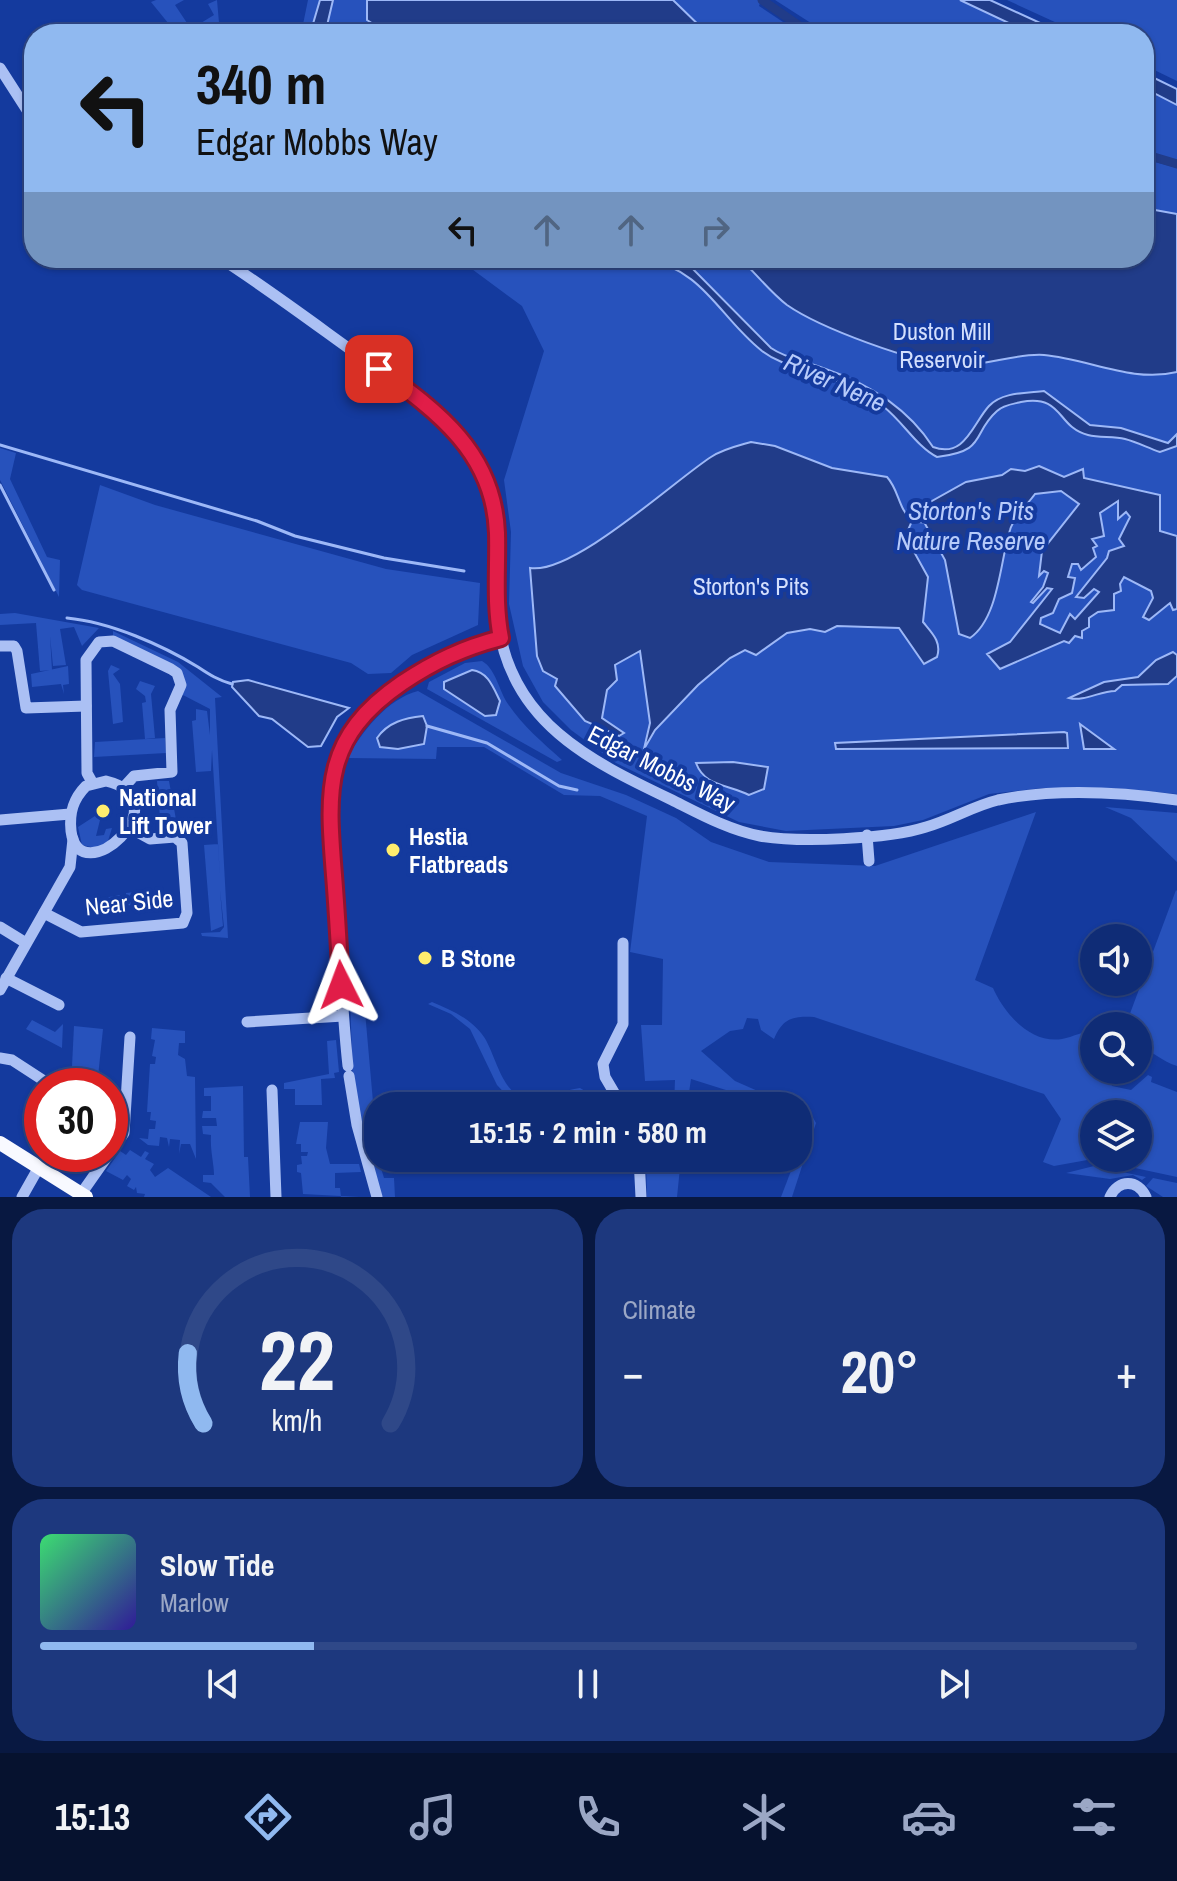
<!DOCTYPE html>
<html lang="en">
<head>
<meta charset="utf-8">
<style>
	:root { --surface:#0f2c76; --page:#1d387e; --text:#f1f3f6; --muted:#9ba7c5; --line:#2f4888; --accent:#90b9f0 }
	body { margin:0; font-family:"Archivo Narrow",sans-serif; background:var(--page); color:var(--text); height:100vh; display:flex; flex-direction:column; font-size:30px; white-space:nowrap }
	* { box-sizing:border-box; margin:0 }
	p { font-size:26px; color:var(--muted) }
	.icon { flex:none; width:44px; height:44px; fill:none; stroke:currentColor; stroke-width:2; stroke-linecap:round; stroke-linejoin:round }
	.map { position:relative; height:1197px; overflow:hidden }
	.panel { display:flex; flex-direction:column; gap:12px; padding:12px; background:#081841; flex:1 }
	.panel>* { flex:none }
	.banner { position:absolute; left:24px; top:24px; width:1130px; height:244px; border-radius:32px; box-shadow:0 2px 6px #0004,0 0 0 2px var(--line); background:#90b9f0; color:#111; overflow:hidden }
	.buttons { position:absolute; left:1080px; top:924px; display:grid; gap:16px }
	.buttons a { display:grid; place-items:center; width:72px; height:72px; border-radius:50%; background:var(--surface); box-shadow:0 2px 6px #0004,0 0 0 2px var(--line); font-size:40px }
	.speed { position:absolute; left:24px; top:1068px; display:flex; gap:16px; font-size:40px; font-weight:700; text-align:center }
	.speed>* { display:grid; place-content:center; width:104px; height:104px; border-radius:50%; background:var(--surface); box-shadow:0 2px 6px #0004,0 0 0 2px var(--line); line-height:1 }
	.speed .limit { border:12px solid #d22; background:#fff; color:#111 }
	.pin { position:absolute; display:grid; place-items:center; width:68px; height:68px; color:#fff; margin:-34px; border-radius:16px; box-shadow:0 4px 12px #0006 }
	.me { position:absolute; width:88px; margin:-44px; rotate:357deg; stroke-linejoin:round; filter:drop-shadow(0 0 6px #0008) }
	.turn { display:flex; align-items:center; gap:28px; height:168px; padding:0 40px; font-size:36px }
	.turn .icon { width:104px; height:104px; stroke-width:2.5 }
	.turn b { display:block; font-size:56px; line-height:68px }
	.lanes { display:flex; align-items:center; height:76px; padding:0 40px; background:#0003; justify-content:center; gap:40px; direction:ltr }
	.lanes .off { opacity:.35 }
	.big { font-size:60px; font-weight:700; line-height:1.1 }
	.panel .tile { flex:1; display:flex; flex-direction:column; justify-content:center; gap:12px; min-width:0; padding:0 28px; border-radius:32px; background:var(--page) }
	.panel .dial { align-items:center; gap:0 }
	.dial svg { height:208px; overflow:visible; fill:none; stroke:var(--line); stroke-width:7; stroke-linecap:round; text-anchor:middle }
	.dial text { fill:var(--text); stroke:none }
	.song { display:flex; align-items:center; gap:24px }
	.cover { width:96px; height:96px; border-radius:12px; background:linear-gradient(135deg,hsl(140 70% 55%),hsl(250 70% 35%)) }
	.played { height:8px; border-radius:4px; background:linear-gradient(90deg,var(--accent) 25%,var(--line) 25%) }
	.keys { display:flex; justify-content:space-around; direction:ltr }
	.heat { display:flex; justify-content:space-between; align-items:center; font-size:44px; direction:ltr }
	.panel .tiles { flex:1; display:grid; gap:12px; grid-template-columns:1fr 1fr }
	.tile:last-child { grid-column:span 2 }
	.trip { position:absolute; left:364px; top:1092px; width:448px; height:80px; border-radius:32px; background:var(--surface); box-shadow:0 2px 6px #0004,0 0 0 2px var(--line); font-weight:700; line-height:80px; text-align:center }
	.tab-bar { display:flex; height:128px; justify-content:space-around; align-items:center; background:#06122f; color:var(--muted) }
	.tab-bar .icon { width:56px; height:56px }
	.tab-bar .active { color:var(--accent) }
	.tab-bar b { font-size:36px; color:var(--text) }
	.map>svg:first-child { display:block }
</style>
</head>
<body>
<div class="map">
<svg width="1177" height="1197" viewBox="0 0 1177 1197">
	<rect width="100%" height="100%" fill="#143a9e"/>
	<!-- green -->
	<g fill="#2752bc" fill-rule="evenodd">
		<path d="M156,0H184L175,5L191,29L214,15L208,4L217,0L220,34H177L151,2Z"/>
		<path d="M308,0H761L759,6L801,34H301Z"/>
		<path d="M775,0H973L1049,34H828Z"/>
		<path d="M1007,0H1177V81L1144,65V34H1081Z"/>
		<path d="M1144,80L1177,97V160L1144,151Z"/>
		<path d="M1144,159L1177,168V794L1111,788H1042L989,794L923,820L894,826L786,831L739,822L616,763L571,730L543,702L523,666L509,604L511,532L504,480L544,351L522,306L457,258H1144Z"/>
		<path d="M0,448L16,453L10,479L47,557L60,560L59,597L0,480Z"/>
		<path d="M100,485L155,505L386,569L480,583L478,625L412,655L391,673L368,674L351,663L82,590L77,585Z"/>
		<path d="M15,613L99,628L82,646L74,627L60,629L66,665L53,666L50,636L52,670L40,671L36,623L0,625V614Z"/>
		<path d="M113,631L178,662L222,697L215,698L228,938L202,936L201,933L220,932L224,927L220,890L223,926L211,931L204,845L218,844L220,877L212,750L211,771L196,772L192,721L196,720V709L207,711L210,735V709L181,694L184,682L113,638Z"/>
		<path d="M482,661C496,669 499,691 508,704C523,726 543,743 562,760L557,762L427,689L429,682L465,663Z"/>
		<path d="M111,665L120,669L113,674L120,684L123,722L113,724L108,671Z"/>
		<path d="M68,666L69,684L63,685L64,694L61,684L32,687L31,674Z"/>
		<path d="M140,681L155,686L151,694L155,738L145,739L142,703L146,702L145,696L136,689Z"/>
		<path d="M418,691L561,773L626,795L676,818L711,842L769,862L875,866L1036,812L975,980L993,988C1004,1013 1030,1044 1062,1039C1073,1037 1083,1031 1094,1031V1070H1108L1112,1086L1131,1090L1148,1075L1152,1077L1151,1082L1177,1092V1177L1093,1159L1054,1166L1043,1162L1061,1119L1044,1094L814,1017C793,1016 783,1018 774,1039L761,1030L758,1019L747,1018L743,1029L730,1031L701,1051L735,1081L767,1095L777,1106L691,1079L687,1106H674L675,1080L645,1081L641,1025H662L663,959L630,952L647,816L600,796L564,795L484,747H437L436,759L347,758C362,732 387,699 418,691ZM1094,1114H1138V1158H1094Z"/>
		<path d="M165,738L166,753L94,757L95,742Z"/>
		<path d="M157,781H169L177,825L170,826L171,833L155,834L160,818Z"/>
		<path d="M1105,807L1177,813V862L1131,818Z"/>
		<path d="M95,816L100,820L96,836L104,835L106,829L112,828L107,844L95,848L82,845L78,827Z"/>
		<path d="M1176,890L1177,891V1066C1161,1061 1153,1051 1138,1046V1023L1128,1019Z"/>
		<path d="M147,891L151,903L103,908L104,898L120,895V899H126V893L136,892L139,898H142V892Z"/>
		<path d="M363,989L378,1158L384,1178H394L395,1197H380L353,1087L350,995Z"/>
		<path d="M432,1002C451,1010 472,1019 484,1037C495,1053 502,1095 526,1098C546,1100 563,1090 580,1088L610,1106L597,1102L516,1105L497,1085L470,1029L451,1014L428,1004Z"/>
		<path d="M32,1020L55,1032L63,1024L62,1048L26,1029Z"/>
		<path d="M74,1026L103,1029L97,1086H71Z"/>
		<path d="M152,1028L185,1031V1043H179L178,1055L185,1059L187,1076L195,1077L196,1159L190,1144H181L179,1154L180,1140L170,1139L169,1147L167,1138L160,1137L159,1146L148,1145L139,1138L148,1139L149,1129H155L156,1121L150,1120L151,1112H147L150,1064H155L156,1057L152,1056L155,1040L151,1039Z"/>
		<path d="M336,1040L339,1072L334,1073L335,1078L321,1079L322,1105H295V1089H284V1083L329,1074L327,1041Z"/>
		<path d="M243,1086L244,1157H248L250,1197H225L211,1183L203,1182V1175H214C214,1163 210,1151 211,1135L203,1134L202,1126H217L216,1118H202L203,1111H211V1096H204V1088Z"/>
		<path d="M812,1116L816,1123L792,1197H781Z"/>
		<path d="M300,1122H328L326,1148L330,1164H359L361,1172L335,1173V1188H340L341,1197H359L303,1194L301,1173L297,1172V1165L302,1164L301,1156H307L308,1152H301V1144H296Z"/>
		<path d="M130,1150L141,1157L145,1151L149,1153L145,1159L154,1164L150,1170L155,1177L168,1168L211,1197H144L145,1194L137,1193L136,1187L134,1190L127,1186L131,1179L127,1175L123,1180L106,1171L120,1151L126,1155Z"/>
		<path d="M646,1158H656L662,1164L670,1158H681L677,1197H647Z"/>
		<path d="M1094,1166L1146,1177L1142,1180L1133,1175L1110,1179L1066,1173Z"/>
		<path d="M1153,1178L1177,1183V1197H1163L1146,1186Z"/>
	</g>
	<!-- water -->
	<g fill="#213c89" stroke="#9db8f7" stroke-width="2" fill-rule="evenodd">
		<path d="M320,0H333L325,34H310Z"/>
		<path d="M367,0H673L708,34H389L367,20Z"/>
		<path d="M960,0H990L1064,34H1032Z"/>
		<path d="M1144,73L1177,89V105L1144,88Z"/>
		<path d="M1144,208L1177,214V372C1132,383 1089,359 1044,355C1013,353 985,367 953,365C914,363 820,328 787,305C769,291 756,273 739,258H1144Z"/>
		<path d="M643,258H675L688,264L771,348C787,359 805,361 823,368C867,383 908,408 933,447C965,459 973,423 989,406C1002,392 1026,393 1044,391L1090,425L1121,428L1168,443L1177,434V446L1160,452C1148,448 1137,442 1125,439C1113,436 1100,438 1088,435C1056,427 1064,394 1021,402C1013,404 1003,405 997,411C971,434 988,451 937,457C917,447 903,422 884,407C864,393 836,379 812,372C794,366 778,363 762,351C718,316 705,270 643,258Z"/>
		<path d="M751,442L775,446L832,468L887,477C899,490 898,508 912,521L908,530L913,550L928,577L923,622C932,633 942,642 937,657L924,664L899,628L837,626L825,632L810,629L787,633L756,655L745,650L730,658L698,685L655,730L644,749L650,723L640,651L615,665L617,680L607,690L602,718L624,733L619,736L585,721L555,686L557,679L543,671L537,656L530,568C573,575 675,480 711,457C723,449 737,446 751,442Z"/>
		<path d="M1039,466L1064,477L1083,469L1084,478L1160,495V531L1177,536V609L1173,610L1170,603L1149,620L1143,617L1153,598L1151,591L1124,577L1120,584L1121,591L1114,594V610L1098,612L1089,618V627L1082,631V638L1075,636L1069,643L1064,641L1000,669L987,654L1010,642L1052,589L1047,588L1033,603L1031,602L1043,587L1048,573L1044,571L1039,576L1042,551L1079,504L1061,491L1035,494C1027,505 1013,518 1010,530C1000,561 999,618 970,638L959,634L945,560L924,522L923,506L966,482L1002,475L1011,469L1025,471ZM1118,501V519L1126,512L1130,517L1119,539L1124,546L1109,551L1107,558L1076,597L1084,598L1094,589L1099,592L1075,619L1070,614L1060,633L1040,624L1041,618L1053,613L1059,599L1072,593L1075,578L1068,577L1072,564H1078L1081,570L1096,557L1093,548L1097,546L1092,539L1104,536L1100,513Z"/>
		<path d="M1173,652L1177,655V676L1168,684L1122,685L1115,691C1100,691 1084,702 1069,698L1104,682L1138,677L1156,660Z"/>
		<path d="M472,670C488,672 493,687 500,701L496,715L485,716L444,689V682Z"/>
		<path d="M248,680L349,708L337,717L321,746L308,747L272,719L259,716L232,687L233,682Z"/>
		<path d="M423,716L427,726L424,744L398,749L380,747L377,738C388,722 405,718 423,716Z"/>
		<path d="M1080,724L1114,749H1084Z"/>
		<path d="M1064,732L1067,733L1068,748L836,749L835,743Z"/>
		<path d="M733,762L768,767L764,789L749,795C728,784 705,787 696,763Z"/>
	</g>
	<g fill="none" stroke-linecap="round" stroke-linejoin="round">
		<!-- stream -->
		<g stroke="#9db8f7" stroke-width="3">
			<path d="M0,445L257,521L295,536L384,558L464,571"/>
			<path d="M0,485L54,590"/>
			<path d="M912,521L924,522"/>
			<path d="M67,618C110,622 162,645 198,667C210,675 218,680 232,684"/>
			<path d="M427,726L487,743L559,786L577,790"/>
		</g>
		<!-- canal -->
		<g stroke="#213c89" stroke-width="9">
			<path d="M762,0L811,34"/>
			<path d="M1144,154L1177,164"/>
		</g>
		<!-- minor -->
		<g stroke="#abc0f4" stroke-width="11">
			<path d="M0,68L34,121"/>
			<path d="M220,258C265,287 308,319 351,350C392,378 442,405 469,447C506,503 490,559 498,621C510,722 590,761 672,800C700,814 729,830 760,836C800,843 888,839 926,827C951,820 973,806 998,800C1055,788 1120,792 1177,800"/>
			<path d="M0,646H14L17,651L26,708L86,706"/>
			<path d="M106,781C184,800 79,895 71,831C69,813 73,799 86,786Z"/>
			<path d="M92,782L87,773L86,660L99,642L113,641L171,669L177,673L181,685L170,710L172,772L134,776L123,788"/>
			<path d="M0,820L70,814"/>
			<path d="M867,835L869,861"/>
			<path d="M44,913L81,932L183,923L187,913L182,843L175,837L150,839L130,828"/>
			<path d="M0,927L26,943"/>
			<path d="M6,978L59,1005"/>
			<path d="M0,990L70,867L73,839"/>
			<path d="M247,1022L343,1016"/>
			<path d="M0,1058L12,1060L52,1086"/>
			<path d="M348,1066C342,1011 340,956 336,901C333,863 325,823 330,785C341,703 429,657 501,638"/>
			<path d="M349,1076L357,1125L377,1197"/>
			<path d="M272,1090L276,1197"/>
			<path d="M622,1106L605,1077L603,1064L623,1024V943"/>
			<path d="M42,1115V1114"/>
			<path d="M110,1153L124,1133L130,1037"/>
			<path d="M639,1158L641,1197"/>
			<path d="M81,1194L109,1154"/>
			<path d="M22,1197L39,1167"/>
			<path d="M1110,1197C1118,1179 1138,1179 1146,1197"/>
		</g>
		<!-- major -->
		<path stroke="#f8f9ff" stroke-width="14" d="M0,1143L86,1197"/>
	</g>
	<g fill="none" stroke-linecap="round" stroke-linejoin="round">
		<!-- route casing -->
		<g stroke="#92132f" stroke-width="20">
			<path id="route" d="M341,985C339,948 337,912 334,875C327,789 323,737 402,683C435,661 463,648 501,638C494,603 498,568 497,533C494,453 438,412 379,369"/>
		</g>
		<!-- route -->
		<use href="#route" stroke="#e11d48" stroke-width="14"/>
	</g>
	<!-- markers -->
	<g fill="#ffed6e" stroke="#143a9e" stroke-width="3">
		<circle cx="103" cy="811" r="8"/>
		<circle cx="393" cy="850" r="8"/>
		<circle cx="425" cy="958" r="8"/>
	</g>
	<g text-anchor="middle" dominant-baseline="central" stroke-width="8" stroke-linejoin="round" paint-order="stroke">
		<!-- park labels -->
		<g font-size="24" fill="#d3dffd" stroke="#143a9e">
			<text x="942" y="331">Duston Mill<tspan x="942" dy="28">Reservoir</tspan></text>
			<text x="751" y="586">Storton's Pits</text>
		</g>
		<!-- street labels -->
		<g font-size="24" fill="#fff" stroke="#143a9e">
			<text transform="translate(662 768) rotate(27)">Edgar Mobbs Way</text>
			<text transform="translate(129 902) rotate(-6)">Near Side</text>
		</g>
		<!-- poi labels -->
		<g font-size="24" font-weight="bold" fill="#fff" stroke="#143a9e" text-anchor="start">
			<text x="119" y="797">National<tspan x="119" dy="28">Lift Tower</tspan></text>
			<text x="409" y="836">Hestia<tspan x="409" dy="28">Flatbreads</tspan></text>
			<text x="441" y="958">B Stone</text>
		</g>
		<!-- water labels -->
		<g font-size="26" font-style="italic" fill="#b7cbfa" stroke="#143a9e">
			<text transform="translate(835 382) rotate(24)">River Nene</text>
			<text x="971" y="510">Storton's Pits<tspan x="971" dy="30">Nature Reserve</tspan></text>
		</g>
	</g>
</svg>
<div class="buttons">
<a><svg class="icon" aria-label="sound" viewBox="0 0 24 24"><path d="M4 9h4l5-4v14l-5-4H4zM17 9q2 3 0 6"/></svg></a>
<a><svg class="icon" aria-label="search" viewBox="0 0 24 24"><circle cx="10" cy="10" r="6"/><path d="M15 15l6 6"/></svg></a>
<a><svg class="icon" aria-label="layers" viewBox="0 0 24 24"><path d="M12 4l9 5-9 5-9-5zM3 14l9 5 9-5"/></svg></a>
</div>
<div class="speed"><div class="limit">30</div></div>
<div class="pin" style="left:379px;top:369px;background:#d93025"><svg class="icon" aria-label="arrive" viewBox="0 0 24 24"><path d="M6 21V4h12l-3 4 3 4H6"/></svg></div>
<svg class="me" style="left:341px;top:985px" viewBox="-20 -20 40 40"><path d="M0-17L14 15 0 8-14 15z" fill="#e11d48" stroke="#fff" stroke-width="4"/></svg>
<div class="trip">15:15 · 2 min · 580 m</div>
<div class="banner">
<div class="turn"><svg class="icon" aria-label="left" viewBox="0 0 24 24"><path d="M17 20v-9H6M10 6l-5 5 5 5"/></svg><div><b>340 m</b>Edgar Mobbs Way</div></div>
<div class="lanes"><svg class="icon" aria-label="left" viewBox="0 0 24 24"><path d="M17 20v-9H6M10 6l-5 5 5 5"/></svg><svg class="icon off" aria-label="ahead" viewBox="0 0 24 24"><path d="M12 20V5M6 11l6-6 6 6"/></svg><svg class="icon off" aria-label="ahead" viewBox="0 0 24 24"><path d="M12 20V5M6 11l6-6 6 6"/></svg><svg class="icon off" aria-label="right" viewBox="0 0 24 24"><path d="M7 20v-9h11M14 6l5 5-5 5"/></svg></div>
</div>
</div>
<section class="panel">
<div class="tiles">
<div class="tile dial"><svg viewBox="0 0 100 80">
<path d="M14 69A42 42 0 1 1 86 69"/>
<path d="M14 69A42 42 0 0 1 8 42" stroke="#90b9f0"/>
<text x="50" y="56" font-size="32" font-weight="700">22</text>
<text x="50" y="72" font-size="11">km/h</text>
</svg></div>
<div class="tile"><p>Climate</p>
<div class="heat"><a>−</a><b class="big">20°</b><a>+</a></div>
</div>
<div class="tile">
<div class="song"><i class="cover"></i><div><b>Slow Tide</b><p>Marlow</p></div></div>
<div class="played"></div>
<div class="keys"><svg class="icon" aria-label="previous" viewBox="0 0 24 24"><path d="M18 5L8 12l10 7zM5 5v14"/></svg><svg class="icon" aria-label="pause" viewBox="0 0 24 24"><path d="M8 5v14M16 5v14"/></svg><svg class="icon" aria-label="next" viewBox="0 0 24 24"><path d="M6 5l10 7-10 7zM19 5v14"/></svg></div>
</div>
</div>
</section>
<nav class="tab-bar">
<b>15:13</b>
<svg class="icon active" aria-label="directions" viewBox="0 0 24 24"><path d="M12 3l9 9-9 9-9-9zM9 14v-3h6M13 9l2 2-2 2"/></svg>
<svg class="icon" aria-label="music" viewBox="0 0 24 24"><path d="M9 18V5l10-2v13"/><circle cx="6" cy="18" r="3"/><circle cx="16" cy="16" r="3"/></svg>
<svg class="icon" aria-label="phone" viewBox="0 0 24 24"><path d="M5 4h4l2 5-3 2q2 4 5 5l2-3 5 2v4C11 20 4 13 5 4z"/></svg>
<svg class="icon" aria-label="climate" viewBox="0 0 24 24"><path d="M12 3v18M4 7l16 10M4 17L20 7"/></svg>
<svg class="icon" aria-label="car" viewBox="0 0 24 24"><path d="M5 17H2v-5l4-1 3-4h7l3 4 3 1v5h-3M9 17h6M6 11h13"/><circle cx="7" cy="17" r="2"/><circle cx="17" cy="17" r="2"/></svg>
<svg class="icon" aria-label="filters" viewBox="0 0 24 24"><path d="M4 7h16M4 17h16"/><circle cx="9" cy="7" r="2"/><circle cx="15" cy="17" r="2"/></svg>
</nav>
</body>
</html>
